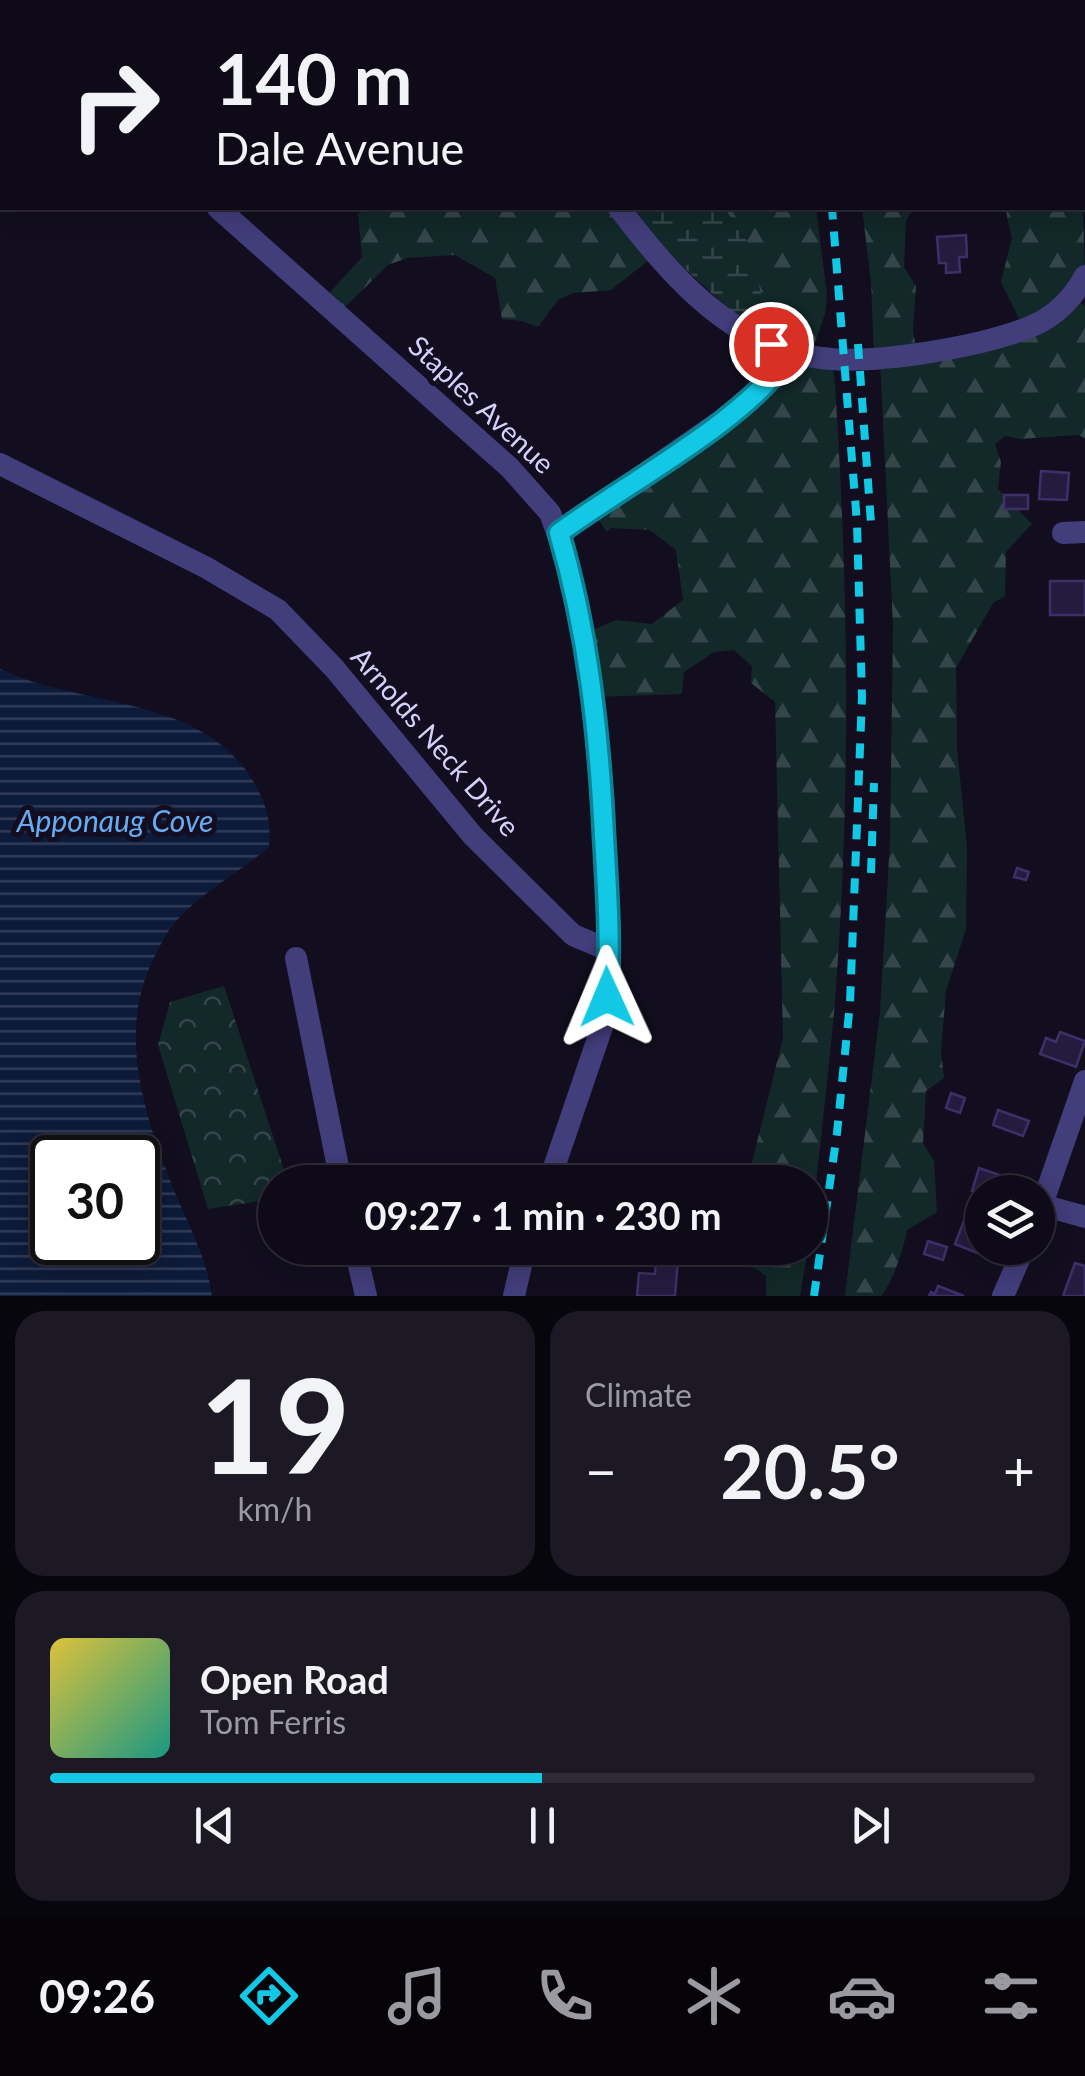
<!DOCTYPE html>
<html lang="en">
<head>
<meta charset="utf-8">
<style>
	:root { --surface:#0e0a17; --page:#1c1824; --text:#f1f3f6; --muted:#9b9aa1; --line:#2e2b36; --accent:#12c8e5 }
	body { margin:0; font-family:Lato,sans-serif; background:var(--page); color:var(--text); height:100vh; display:flex; flex-direction:column; font-size:38px; white-space:nowrap }
	* { box-sizing:border-box; margin:0 }
	p { font-size:32px; color:var(--muted) }
	.icon { flex:none; width:55px; height:55px; fill:none; stroke:currentColor; stroke-width:2; stroke-linecap:round; stroke-linejoin:round }
	.map { position:relative; height:1296px; overflow:hidden }
	.sheet { display:flex; flex-direction:column; gap:15px; padding:15px; background:#08060d; flex:1 }
	.sheet>* { flex:none }
	.guide { position:absolute; left:0px; top:0px; width:1085px; height:210px; box-shadow:0 5px 25px #0003,0 0 0 2px var(--line); background:#0e0a17; color:var(--text); overflow:hidden }
	.fabs { position:absolute; left:965px; top:1175px; display:grid; gap:20px }
	.fabs a { display:grid; place-items:center; width:90px; height:90px; border-radius:50%; background:var(--surface); box-shadow:0 5px 25px #0003,0 0 0 2px var(--line); font-size:50px }
	.speed { position:absolute; left:30px; top:1135px; display:flex; gap:20px; font-size:50px; font-weight:700; text-align:center }
	.speed>* { display:grid; place-content:center; width:130px; height:130px; border-radius:50%; background:var(--surface); box-shadow:0 5px 25px #0003,0 0 0 2px var(--line); line-height:1 }
	.speed .limit { border:5px solid #111; border-radius:15px; background:#fff; color:#111 }
	.pin { position:absolute; display:grid; place-items:center; width:85px; height:85px; color:#fff; margin:-42px; border:5px solid #fff; border-radius:50%; box-shadow:0 2px 10px #0007 }
	.me { position:absolute; width:110px; margin:-55px; rotate:359deg; stroke-linejoin:round; filter:drop-shadow(0 0 8px #0008) }
	.turn { display:flex; align-items:center; gap:35px; height:210px; padding:0 50px; font-size:45px }
	.turn .icon { width:130px; height:130px; stroke-width:2.5 }
	.turn b { display:block; font-size:70px; line-height:85px }
	.big { font-size:75px; font-weight:700; line-height:1.1 }
	.sheet .card { flex:1; display:flex; flex-direction:column; justify-content:center; gap:15px; min-width:0; padding:0 35px; border-radius:30px; background:var(--page) }
	.sheet .dial { align-items:center; gap:0 }
	.dial b { font-size:130px; line-height:1 }
	.song { display:flex; align-items:center; gap:30px }
	.cover { width:120px; height:120px; border-radius:15px; background:linear-gradient(135deg,hsl(50 70% 55%),hsl(170 70% 35%)) }
	.played { height:10px; border-radius:5px; background:linear-gradient(90deg,var(--accent) 50%,var(--line) 50%) }
	.keys { display:flex; justify-content:space-around; direction:ltr }
	.heat { display:flex; justify-content:space-between; align-items:center; font-size:55px; direction:ltr }
	.sheet .tiles { flex:1; display:grid; gap:15px; grid-template-columns:1fr 1fr }
	.card:last-child { grid-column:span 2 }
	.trip { position:absolute; left:258px; top:1165px; width:570px; height:100px; border-radius:50px; background:var(--surface); box-shadow:0 5px 25px #0003,0 0 0 2px var(--line); font-weight:700; line-height:100px; text-align:center }
	.tabs { display:flex; height:160px; justify-content:space-around; align-items:center; background:#060409; color:var(--muted) }
	.tabs .icon { width:70px; height:70px }
	.tabs .active { color:var(--accent) }
	.tabs b { font-size:45px; color:var(--text) }
	.map>svg:first-child { display:block }
</style>
</head>
<body>
<div class="map">
<svg width="1085" height="1296" viewBox="0 0 1085 1296">
	<defs>
		<pattern id="forest-firs" width="22" height="20" patternUnits="userSpaceOnUse" patternTransform="scale(2.5)"><rect width="22" height="20" fill="#122829"/><path d="M5 1l3.5 6h-7zM16 11l3.5 6h-7z" fill="#344649"/></pattern>
		<pattern id="wetland-marsh" width="20" height="14" patternUnits="userSpaceOnUse" patternTransform="scale(2.5)"><rect width="20" height="14" fill="#122829"/><path d="M1 5h8M5 5V1M11 12h8M15 12V8" fill="none" stroke="#344649"/></pattern>
		<pattern id="park-crowns" width="20" height="18" patternUnits="userSpaceOnUse" patternTransform="scale(2.5)"><rect width="20" height="18" fill="#122829"/><path d="M2 6a3 3 0 1 1 6 0M12 15a3 3 0 1 1 6 0" fill="none" stroke="#344649"/></pattern>
		<pattern id="water-rules" width="6" height="5" patternUnits="userSpaceOnUse" patternTransform="scale(2.5)"><rect width="6" height="5" fill="#0d1b3a"/><path d="M0 2.5h6" fill="none" stroke="#303b57"/></pattern>
	</defs>
	<rect width="100%" height="100%" fill="#120e1f"/>
	<!-- forest -->
	<g fill="url(#forest-firs)">
		<path d="M0,0L351,1L365,2H2V18Z"/>
		<path d="M1083,207L1085,278L1075,298L1085,306V438L1078,435L1020,439L1005,436L995,444L1001,462L998,489L1032,524L1006,552L1005,596L993,603L956,668L957,748L967,848L966,929L946,991L941,1051L944,1078L926,1091L923,1143L934,1161L937,1212L907,1230C904,1248 892,1284 881,1296H845L880,1012L890,841L893,626L880,360L874,355L871,282L862,208H914L906,221L904,267L916,286L913,331L917,353L1024,329L1001,282L1012,238L1006,212L998,208Z"/>
		<path d="M403,208H618L653,257L611,290L573,293L558,300L538,327L522,321L502,319L495,278L455,255L407,258L388,265L337,315L324,299L362,257L358,213Z"/>
		<path d="M724,208H816L827,295L825,314L811,354L832,359L835,385C849,594 851,804 834,1013C827,1088 818,1163 810,1239V1182H747L783,1038L775,702L751,683L752,666L734,650L714,652L684,672L682,694L593,697L580,635L616,620L652,624L683,600L676,550L650,530L611,528L607,532L592,511L784,366L759,339L749,244Z"/>
		<path d="M724,1248H808L800,1296H766V1276L756,1269L720,1257Z"/>
	</g>
	<!-- wetland -->
	<g fill="url(#wetland-marsh)">
		<path d="M132,0H567L570,2Z"/>
		<path d="M618,208H724L749,244L762,298L761,338Z"/>
	</g>
	<!-- park -->
	<path fill="url(#park-crowns)" d="M224,986L288,1182H275V1199L208,1209L158,1045L170,1002Z"/>
	<!-- water -->
	<g fill="url(#water-rules)" fill-rule="evenodd">
		<path d="M567,0H731V2H570Z"/>
		<path d="M0,669C84,709 208,694 257,788C268,809 271,824 269,847C240,872 206,889 179,918C166,931 159,948 151,964C117,1038 147,1124 176,1195C190,1228 207,1260 212,1296H0ZM52,1158H138V1242H52Z"/>
	</g>
	<!-- building -->
	<g fill="#241c3f" stroke="#3d3069" stroke-width="2.5">
		<path d="M966,235L967,257H959L960,272L946,273V263H939L937,237Z"/>
		<path d="M1041,471L1069,473L1067,500L1039,499Z"/>
		<rect x="1004" y="495" width="24" height="14"/>
		<rect x="1050" y="581" width="35" height="34"/>
		<path d="M1017,868L1029,872L1026,880L1014,877Z"/>
		<path d="M1060,1032L1085,1041L1076,1067L1040,1054L1046,1038L1056,1042Z"/>
		<path d="M951,1093L965,1098L960,1113L946,1108Z"/>
		<path d="M998,1110L1029,1121L1023,1136L993,1125Z"/>
		<path d="M979,1168L1017,1181L1013,1192L982,1195L972,1191Z"/>
		<path d="M967,1213L982,1219V1248H988L985,1256L955,1244Z"/>
		<path d="M928,1241L947,1247L943,1260L924,1254Z"/>
		<path d="M656,1258L678,1260L675,1296H637L639,1273L655,1274Z"/>
		<path d="M1075,1263L1085,1266V1296H1063Z"/>
		<path d="M938,1286L964,1296H929L931,1292L935,1294Z"/>
	</g>
	<g fill="none" stroke-linecap="round" stroke-linejoin="round">
		<!-- minor -->
		<g stroke="#423d7b" stroke-width="22">
			<path d="M354,0L377,2"/>
			<path d="M0,14L2,16"/>
			<path d="M218,208L510,468L550,513L566,557L590,673L604,804L609,973L605,1018L549,1182"/>
			<path d="M619,208C654,254 697,306 749,334C771,346 796,355 821,358C875,365 980,347 1030,327C1054,317 1073,298 1085,276"/>
			<path d="M0,464L207,568L278,610L334,668L473,836L573,935L606,949"/>
			<path d="M559,533L722,420L776,376L791,352"/>
			<path d="M1063,533L1085,532"/>
			<path d="M296,958L341,1182"/>
			<path d="M1042,1205L1085,1217"/>
			<path d="M1038,1216L1085,1081"/>
			<path d="M355,1248L366,1296"/>
			<path d="M514,1296L525,1248"/>
			<path d="M1003,1296L1024,1248"/>
		</g>
		<!-- rail -->
		<g stroke="#12c8e5" stroke-width="8" stroke-dasharray="15 12" stroke-linecap="butt">
			<path d="M796,0L797,2"/>
			<path d="M858,344L871,523"/>
			<path d="M871,873L874,783"/>
			<path d="M814,1296L837,1133L850,1003L862,697L857,523L832,208"/>
		</g>
	</g>
	<g fill="none" stroke-linecap="round" stroke-linejoin="round">
		<!-- route casing -->
		<g stroke="#0c8295" stroke-width="25">
			<path id="route" d="M607,997C611,944 607,889 604,836C599,733 588,632 559,533C626,483 749,420 791,352L771,344"/>
		</g>
		<!-- route -->
		<use href="#route" stroke="#12c8e5" stroke-width="18"/>
	</g>
	<g text-anchor="middle" dominant-baseline="central" stroke-width="10" stroke-linejoin="round" paint-order="stroke">
		<!-- street labels -->
		<g font-size="28" fill="#d7d0fb" stroke="#120e1f">
			<text transform="translate(482 404) rotate(43)">Staples Avenue</text>
			<text transform="translate(436 741) rotate(49)">Arnolds Neck Drive</text>
		</g>
		<!-- water labels -->
		<g font-size="30" font-style="italic" fill="#67acf3" stroke="#120e1f">
			<text x="115" y="820">Apponaug Cove</text>
		</g>
	</g>
</svg>
<div class="fabs">
<a><svg class="icon" aria-label="layers" viewBox="0 0 24 24"><path d="M12 4l9 5-9 5-9-5zM3 14l9 5 9-5"/></svg></a>
</div>
<div class="speed"><div class="limit">30</div></div>
<div class="pin" style="left:771px;top:344px;background:#d93025"><svg class="icon" aria-label="arrive" viewBox="0 0 24 24"><path d="M6 21V4h12l-3 4 3 4H6"/></svg></div>
<svg class="me" style="left:607px;top:997px" viewBox="-20 -20 40 40"><path d="M0-17L14 15 0 8-14 15z" fill="#12c8e5" stroke="#fff" stroke-width="4"/></svg>
<div class="trip">09:27 · 1 min · 230 m</div>
<div class="guide">
<div class="turn"><svg class="icon" aria-label="right" viewBox="0 0 24 24"><path d="M7 20v-9h11M14 6l5 5-5 5"/></svg><div><b>140 m</b>Dale Avenue</div></div>
</div>
</div>
<section class="sheet">
<div class="tiles">
<div class="card dial"><b>19</b><p>km/h</p></div>
<div class="card"><p>Climate</p>
<div class="heat"><a>−</a><b class="big">20.5°</b><a>+</a></div>
</div>
<div class="card">
<div class="song"><i class="cover"></i><div><b>Open Road</b><p>Tom Ferris</p></div></div>
<div class="played"></div>
<div class="keys"><svg class="icon" aria-label="previous" viewBox="0 0 24 24"><path d="M18 5L8 12l10 7zM5 5v14"/></svg><svg class="icon" aria-label="pause" viewBox="0 0 24 24"><path d="M8 5v14M16 5v14"/></svg><svg class="icon" aria-label="next" viewBox="0 0 24 24"><path d="M6 5l10 7-10 7zM19 5v14"/></svg></div>
</div>
</div>
</section>
<nav class="tabs">
<b>09:26</b>
<svg class="icon active" aria-label="directions" viewBox="0 0 24 24"><path d="M12 3l9 9-9 9-9-9zM9 14v-3h6M13 9l2 2-2 2"/></svg>
<svg class="icon" aria-label="music" viewBox="0 0 24 24"><path d="M9 18V5l10-2v13"/><circle cx="6" cy="18" r="3"/><circle cx="16" cy="16" r="3"/></svg>
<svg class="icon" aria-label="phone" viewBox="0 0 24 24"><path d="M5 4h4l2 5-3 2q2 4 5 5l2-3 5 2v4C11 20 4 13 5 4z"/></svg>
<svg class="icon" aria-label="climate" viewBox="0 0 24 24"><path d="M12 3v18M4 7l16 10M4 17L20 7"/></svg>
<svg class="icon" aria-label="car" viewBox="0 0 24 24"><path d="M5 17H2v-5l4-1 3-4h7l3 4 3 1v5h-3M9 17h6M6 11h13"/><circle cx="7" cy="17" r="2"/><circle cx="17" cy="17" r="2"/></svg>
<svg class="icon" aria-label="filters" viewBox="0 0 24 24"><path d="M4 7h16M4 17h16"/><circle cx="9" cy="7" r="2"/><circle cx="15" cy="17" r="2"/></svg>
</nav>
</body>
</html>
